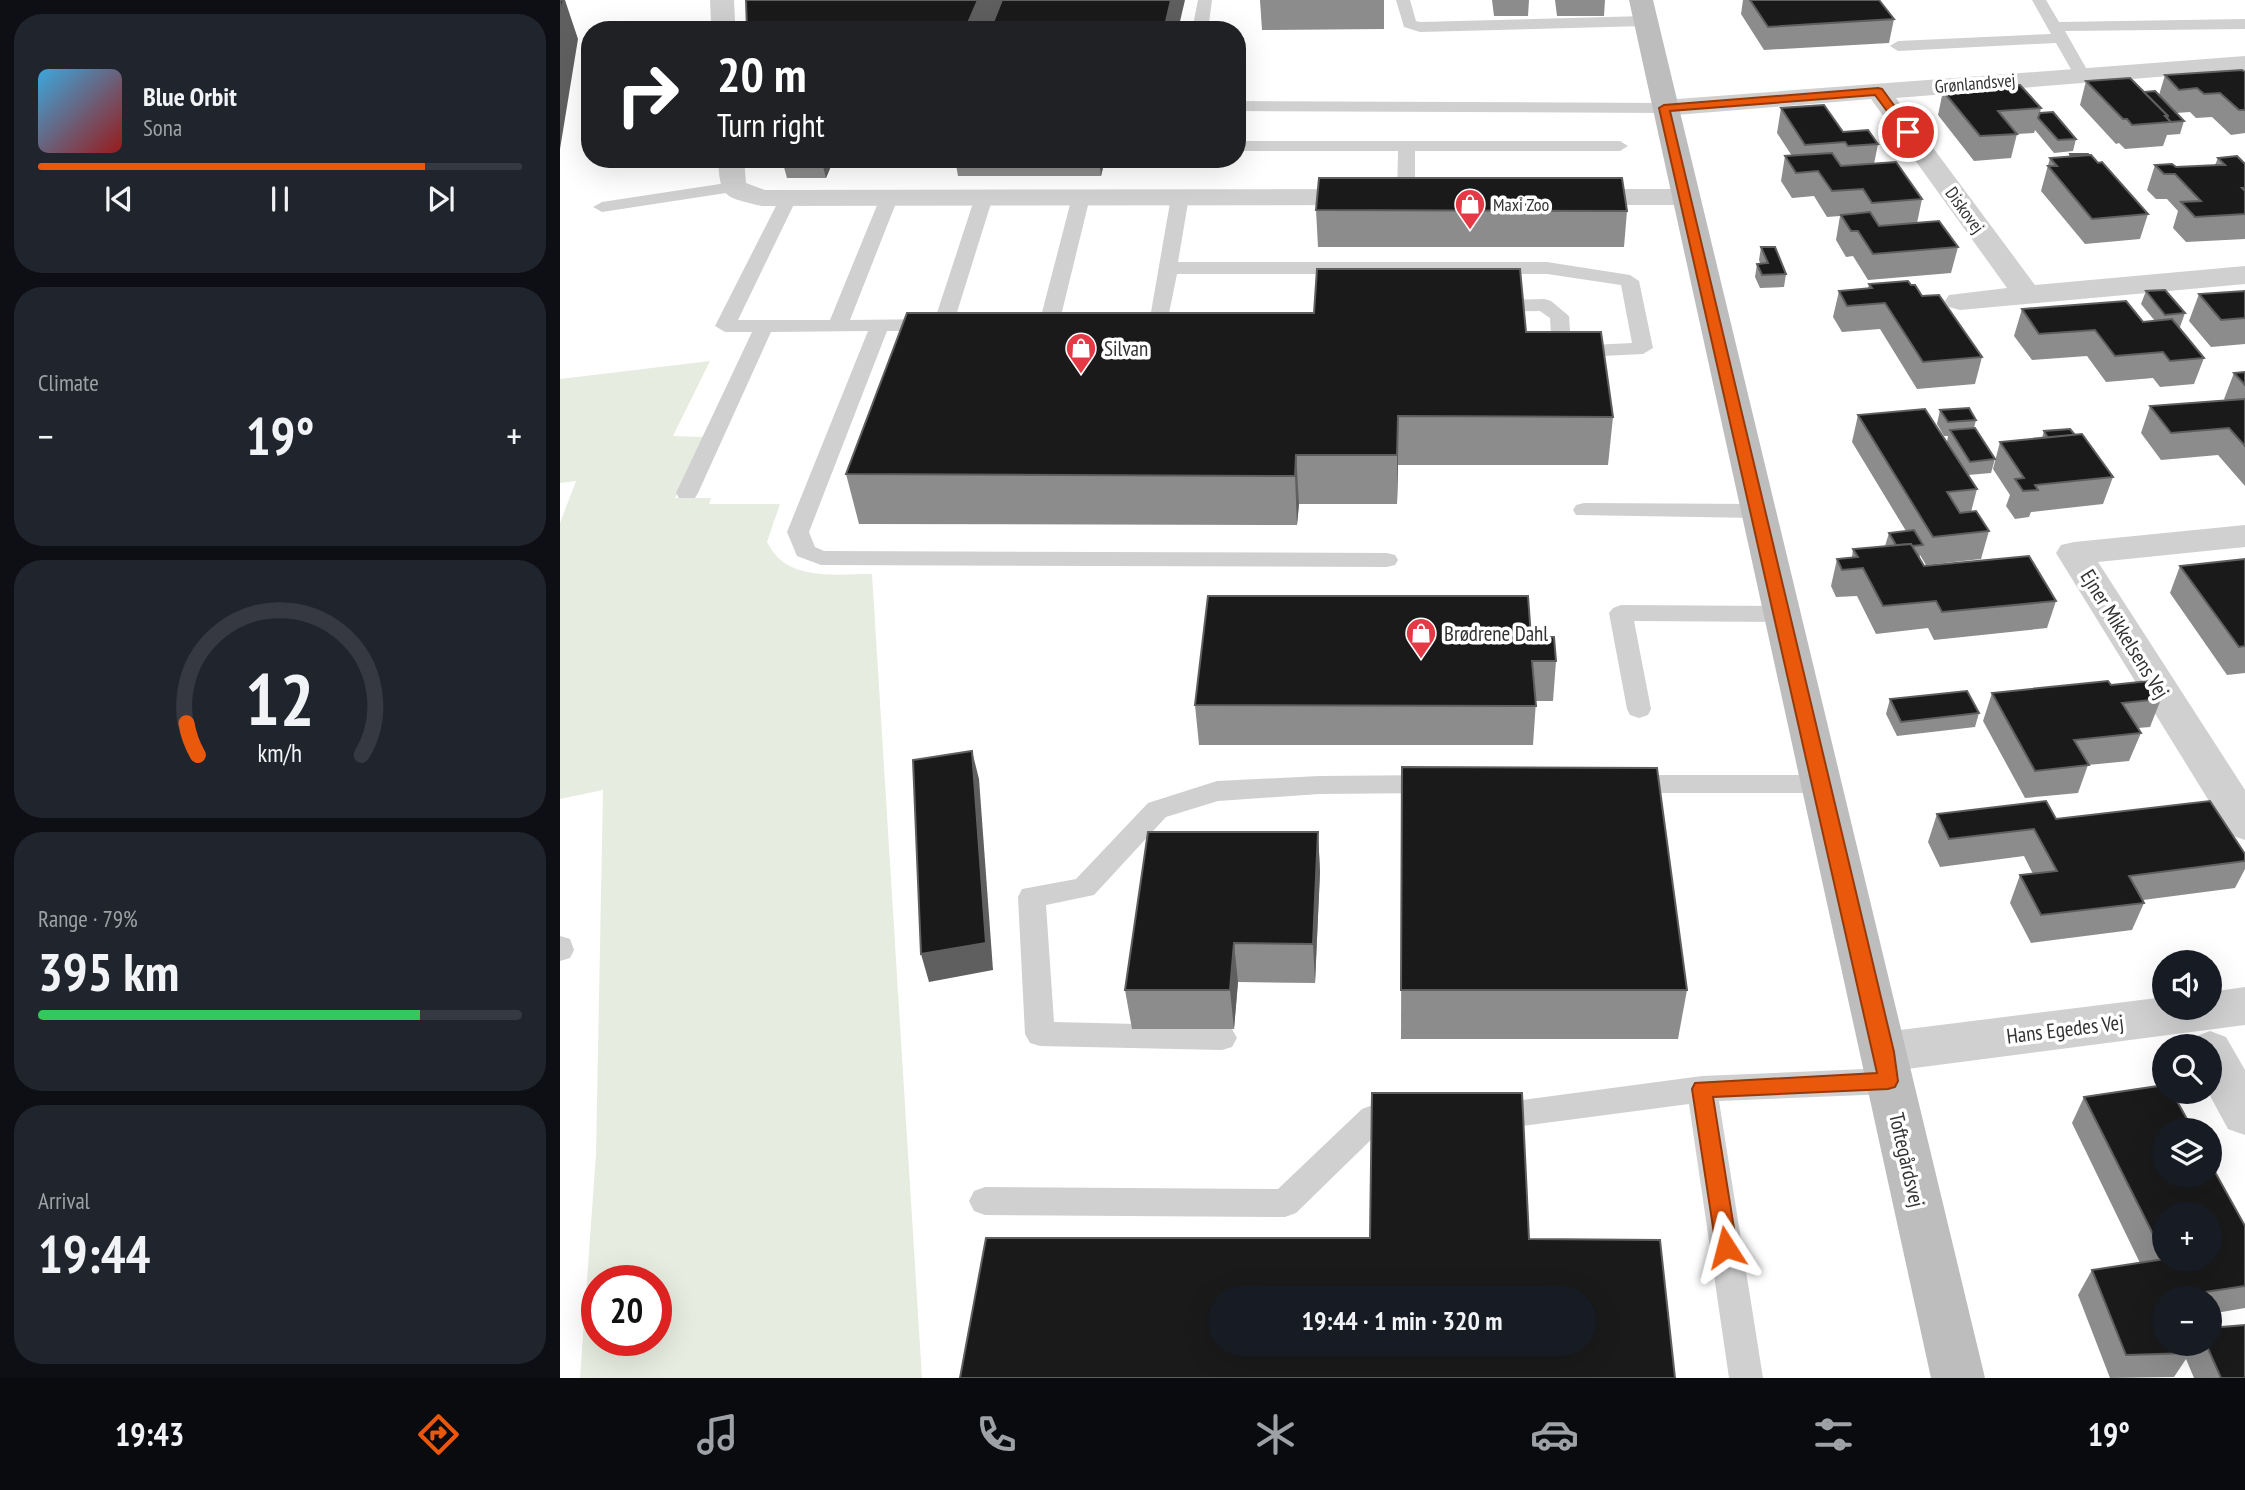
<!DOCTYPE html>
<html lang="en">
<head>
<meta charset="utf-8">
<style>
	:root { --surface:#171b24; --page:#20242c; --text:#f1f3f6; --muted:#9ea1a6; --line:#363941; --accent:#ea580c }
	body { margin:0; font-family:"PT Sans Narrow",sans-serif; background:var(--page); color:var(--text); height:100vh; display:flex; flex-direction:column; font-size:26px; white-space:nowrap }
	* { box-sizing:border-box; margin:0 }
	p { font-size:23px; color:var(--muted) }
	.icon { flex:none; width:38px; height:38px; fill:none; stroke:currentColor; stroke-width:2; stroke-linecap:round; stroke-linejoin:round }
	.map { position:relative; flex:1; overflow:hidden }
	.drawer { display:flex; flex-direction:column; gap:14px; padding:14px; background:#0d0f14; width:560px }
	.drawer>* { flex:none }
	.hud { position:absolute; left:21px; top:21px; width:665px; height:147px; border-radius:28px; box-shadow:0 7px 28px #0002; background:#202124; color:#fff; overflow:hidden }
	.controls { position:absolute; left:1592px; top:950px; display:grid; gap:14px }
	.controls a { display:grid; place-items:center; width:70px; height:70px; border-radius:50%; background:var(--surface); box-shadow:0 7px 28px #0002; font-size:35px }
	.speed { position:absolute; left:21px; top:1265px; display:flex; gap:14px; font-size:35px; font-weight:700; text-align:center }
	.speed>* { display:grid; place-content:center; width:91px; height:91px; border-radius:50%; background:var(--surface); box-shadow:0 7px 28px #0002; line-height:1 }
	.speed .limit { border:10px solid #d22; background:#fff; color:#111 }
	.pin { position:absolute; display:grid; place-items:center; width:60px; height:60px; color:#fff; margin:-30px; border:4px solid #fff; border-radius:50%; box-shadow:0 2px 7px #0007 }
	.me { position:absolute; width:77px; margin:-38px; rotate:351deg; stroke-linejoin:round; filter:drop-shadow(0 0 5px #0008) }
	.turn { display:flex; align-items:center; gap:24px; height:147px; padding:0 21px; font-size:32px }
	.turn .icon { width:91px; height:91px; stroke-width:2.5 }
	.turn b { display:block; font-size:49px; line-height:60px }
	.big { font-size:52px; font-weight:700; line-height:1.1 }
	.drawer .widget { flex:1; display:flex; flex-direction:column; justify-content:center; gap:10px; min-width:0; padding:0 24px; border-radius:28px; background:var(--page) }
	.drawer .dial { align-items:center; gap:0 }
	.dial svg { height:182px; overflow:visible; fill:none; stroke:var(--line); stroke-width:7; stroke-linecap:round; text-anchor:middle }
	.dial text { fill:var(--text); stroke:none }
	.song { display:flex; align-items:center; gap:21px }
	.cover { width:84px; height:84px; border-radius:10px; background:linear-gradient(135deg,hsl(200 70% 55%),hsl(0 70% 35%)) }
	.played { height:7px; border-radius:4px; background:linear-gradient(90deg,var(--accent) 80%,var(--line) 80%) }
	.keys { display:flex; justify-content:space-around; direction:ltr }
	.heat { display:flex; justify-content:space-between; align-items:center; font-size:38px; direction:ltr }
	.charge { height:10px; border-radius:5px; background:linear-gradient(90deg,#34c759 79%,var(--line) 0) }
	.trip { position:absolute; left:648px; top:1286px; width:388px; height:70px; border-radius:35px; background:var(--surface); box-shadow:0 7px 28px #0002; font-weight:700; line-height:70px; text-align:center }
	.tab-bar { display:flex; height:112px; justify-content:space-around; align-items:center; background:#090b0e; color:var(--muted) }
	.tab-bar .icon { width:49px; height:49px }
	.tab-bar .on { color:var(--accent) }
	.tab-bar b { font-size:32px; color:var(--text) }
	main { display:flex; flex:1; min-height:0 }
	.map>svg:first-child { display:block }
</style>
</head>
<body>
<main>
<section class="drawer">
<div class="widget">
<div class="song"><i class="cover"></i><div><b>Blue Orbit</b><p>Sona</p></div></div>
<div class="played"></div>
<div class="keys"><svg class="icon" aria-label="previous" viewBox="0 0 24 24"><path d="M18 5L8 12l10 7zM5 5v14"/></svg><svg class="icon" aria-label="pause" viewBox="0 0 24 24"><path d="M8 5v14M16 5v14"/></svg><svg class="icon" aria-label="next" viewBox="0 0 24 24"><path d="M6 5l10 7-10 7zM19 5v14"/></svg></div>
</div>
<div class="widget"><p>Climate</p>
<div class="heat"><a>−</a><b class="big">19°</b><a>+</a></div>
</div>
<div class="widget dial"><svg viewBox="0 0 100 80">
<path d="M14 69A42 42 0 1 1 86 69"/>
<path d="M14 69A42 42 0 0 1 9 55" stroke="#ea580c"/>
<text x="50" y="56" font-size="32" font-weight="700">12</text>
<text x="50" y="72" font-size="11">km/h</text>
</svg></div>
<div class="widget"><p>Range · 79%</p><b class="big">395 km</b><div class="charge"></div></div>
<div class="widget"><p>Arrival</p><b class="big">19:44</b></div>
</section>
<div class="map">
<svg width="1685" height="1378" viewBox="0 0 1685 1378">
	<rect width="100%" height="100%" fill="#fff"/>
	<!-- green -->
	<path fill="#e6ecdf" fill-rule="evenodd" d="M150,361L113,436L143,437L115,498H151L149,504H220L207,542C226,582 274,574 312,574L362,1378H20L36,1154L43,790L0,799V523L16,481L0,483V379ZM37,1281H96V1340H37Z"/>
	<g fill="none" stroke-linecap="round" stroke-linejoin="round">
		<!-- lane -->
		<g fill="#d0d0d0" fill-rule="evenodd">
			<path d="M638,0H652L648,30H632Z"/>
			<path d="M836,0H850L856,21L860,22L1085,16L1093,21L1085,26L860,32L844,27Z"/>
			<path d="M1472,0H1486L1499,22L1685,19V29L1505,31L1530,75L1522,80L1516,78L1496,43L1338,51L1330,46L1338,41L1491,34Z"/>
			<path d="M677,101L1104,103L1112,108L1104,113L677,111Z"/>
			<path d="M677,141H1060L1068,146L1060,151H855V197L846,202L837,197L838,151H677Z"/>
			<path d="M173,182L179,183L182,187L179,191L42,212L33,207L42,202Z"/>
			<path d="M424,192L433,197L393,325L383,331H327L249,532L255,547L264,551L827,553L835,555L838,560L835,565L827,567L261,565L237,556L227,532L308,331L211,332L138,493L135,498H119L116,493L192,332H165L155,326L222,194L228,193L237,198L178,320H270L320,198L329,193L338,198L290,320L375,319L415,197Z"/>
			<path d="M521,192L530,197L499,324L496,328H482L479,324L512,197Z"/>
			<path d="M620,192L629,197L618,262H987L1070,275L1079,281L1093,348L1083,354L1002,358L995,356L992,352L990,318L980,311L931,312L921,306L931,300L984,299L991,301L1009,316L1011,346L1072,343L1061,285L987,274H617L606,328H569L566,324L569,320L590,318L611,197Z"/>
			<path d="M1024,503L1197,504L1205,506L1208,511L1205,516L1197,518L1016,515L1013,510L1016,505Z"/>
			<path d="M1061,605L1220,606L1228,608L1232,614L1228,620L1220,622L1074,621L1091,709L1088,715L1079,718L1070,715L1067,709L1049,613L1053,608Z"/>
			<path d="M874,775L883,777L887,784L883,791L874,793L759,794L658,801L606,817L534,895L486,905L494,1022L662,1026L672,1029L677,1038L672,1047L662,1050L480,1046L470,1043L465,1034L458,897L462,889L516,879L588,803L657,781L759,776Z"/>
			<path d="M1065,775H1260L1269,777L1273,784L1269,791L1260,793H1065L1056,791L1052,784L1056,777Z"/>
			<path d="M0,936L10,939L14,950L10,958L0,961Z"/>
			<path d="M1328,1068L1339,1072L1343,1081L1339,1090L1328,1094L1159,1101L1203,1378H1169L1129,1104L963,1126L931,1127L920,1123L916,1114L920,1105L931,1101L963,1100L1142,1076Z"/>
			<path d="M843,1104L854,1108L858,1117L854,1126L843,1130L820,1131L736,1213L725,1217L425,1215L414,1211L409,1201L414,1191L425,1187L718,1189L802,1109L813,1105Z"/>
		</g>
		<!-- street -->
		<g fill="#d0d0d0" fill-rule="evenodd">
			<path d="M150,0H174L175,21L181,30H157L151,22Z"/>
			<path d="M1685,56V70L1336,98L1475,285L1685,266V284L1400,310L1389,307L1385,301L1389,295L1447,288L1311,99L1104,116L1095,113L1091,108L1095,103L1104,100Z"/>
			<path d="M158,159H184L186,183L205,190L811,189L821,191L825,197L821,203L811,205L202,206C164,197 160,198 158,159Z"/>
			<path d="M1014,189H1124L1134,191L1138,197L1134,203L1124,205H1014L1004,203L1000,197L1004,191Z"/>
			<path d="M1685,525V547L1538,562L1685,790V840L1670,835L1496,553L1501,545L1514,542Z"/>
			<path d="M1685,987V1025L1324,1072L1308,1066L1301,1052L1308,1038L1324,1032L1605,997V1008H1650V992Z"/>
			<path d="M1650,1031L1666,1037L1685,1070V1135L1668,1129L1648,1092L1650,1046H1629L1634,1037Z"/>
		</g>
		<!-- secondary -->
		<path fill="#bdbdbd" fill-rule="evenodd" d="M1069,0H1093L1425,1378H1371Z"/>
	</g>
	<!-- wall -->
	<g fill="#8c8c8c" fill-rule="evenodd">
		<path d="M700,0H824V29L702,30Z"/>
		<path d="M932,0H969L968,16H934Z"/>
		<path d="M995,0H1045L1044,16H997Z"/>
		<path d="M1183,0H1319L1334,19L1329,43L1204,50L1181,14Z"/>
		<path d="M1685,72V133L1671,135L1652,117L1636,118L1630,112L1616,113L1624,121L1620,134L1607,135L1603,146L1565,149L1559,143L1556,144L1520,105L1526,81L1599,95L1605,75Z"/>
		<path d="M1383,91L1481,108L1480,113L1516,139L1513,151L1494,153L1475,130L1474,133L1457,134L1451,158L1414,161L1378,115Z"/>
		<path d="M1221,108L1318,144L1314,164L1362,199L1357,223L1398,247L1391,273L1308,280L1293,256L1286,257L1276,240L1280,216L1267,217L1254,196L1232,198L1221,181L1225,156H1232L1217,133Z"/>
		<path d="M1510,154L1588,214L1580,239L1525,244L1481,191L1490,158L1509,156Z"/>
		<path d="M1658,158L1685,164V239L1626,242L1613,228L1618,211L1607,199H1596L1587,190L1595,165L1616,167L1655,165Z"/>
		<path d="M204,159H274L266,178H227L222,160L204,161Z"/>
		<path d="M296,159H376V160Z"/>
		<path d="M395,159H545L541,176H398Z"/>
		<path d="M756,210L1067,211L1064,247H758Z"/>
		<path d="M1201,247L1226,274L1224,287L1200,288L1195,277L1197,264L1200,263L1199,260Z"/>
		<path d="M1309,284L1351,285L1362,296L1422,357L1415,384L1357,389L1320,329L1282,332L1273,317L1279,291L1308,289Z"/>
		<path d="M1586,291L1625,313L1620,327H1618L1644,358L1634,384L1600,387L1593,378L1546,382L1527,356L1472,360L1454,336L1462,309L1583,322L1595,321L1581,304Z"/>
		<path d="M1685,291V344L1651,347L1629,321L1639,294Z"/>
		<path d="M966,332L1053,417L1048,465H838L837,504H739L737,525L299,524L286,474Z"/>
		<path d="M1685,372V486L1658,455L1601,460L1581,433L1590,406L1665,400L1664,399L1674,373Z"/>
		<path d="M1380,410L1416,420L1414,428L1435,459L1431,473L1408,475L1417,489L1411,512L1429,531L1421,559L1366,565L1360,555L1359,558L1364,566L1496,601L1487,628L1374,640L1368,628L1316,634L1297,596L1276,597L1271,586L1277,559L1292,557L1293,549L1325,546L1329,533L1346,531L1292,442L1298,415L1387,442L1388,436H1384L1377,424Z"/>
		<path d="M1484,431L1515,435L1553,477L1543,504L1471,512L1469,517L1455,519L1446,506L1450,495L1433,469L1440,442L1482,438Z"/>
		<path d="M1685,559V673L1667,675L1610,593L1620,566Z"/>
		<path d="M971,637L996,661L993,701H976L973,745H639L635,705Z"/>
		<path d="M1551,685L1601,699L1590,727L1578,728L1581,733L1569,761L1528,765L1518,793L1465,798L1423,721L1432,693Z"/>
		<path d="M1330,699L1419,713L1415,727L1337,736L1326,714Z"/>
		<path d="M842,767L1127,990L1118,1039H841Z"/>
		<path d="M1377,814L1496,819L1685,854V869L1675,888L1583,900L1584,903L1572,930L1471,943L1450,903L1460,875L1473,874L1464,856L1380,867L1368,842Z"/>
		<path d="M758,832L760,872L755,983L678,982L674,1029H572L565,990Z"/>
		<path d="M1524,1097L1685,1226V1308L1650,1314V1298H1605L1628,1347L1630,1344H1650L1685,1378H1634L1626,1359L1614,1377L1550,1378L1518,1295L1532,1270L1580,1263L1512,1123ZM1605,1214L1650,1260H1605Z"/>
	</g>
	<!-- shaded-wall -->
	<g fill="#5f5f5f">
		<path d="M3,0H5L18,39L0,149V19Z"/>
		<path d="M418,0H442L430,30H405Z"/>
		<path d="M611,0H625L618,30H604Z"/>
		<path d="M261,159H274L266,178Z"/>
		<path d="M539,159H545L541,176Z"/>
		<path d="M838,416V465L837,504V455Z"/>
		<path d="M736,455L739,504L737,525L735,476Z"/>
		<path d="M412,751L419,779L433,970L369,982L361,954Z"/>
		<path d="M758,832L760,872L755,983L753,944Z"/>
		<path d="M674,943L678,982L674,1029L670,990Z"/>
	</g>
	<!-- building -->
	<g fill="#1a1a1a" stroke="#5f5f5f" stroke-width="2" fill-rule="evenodd">
		<path d="M0,0H3L0,19Z"/>
		<path d="M186,0H418L405,30H187Z"/>
		<path d="M442,0H611L604,30H430Z"/>
		<path d="M1190,0H1319L1334,19L1208,27Z"/>
		<path d="M1682,70L1685,72V110H1679L1660,93L1644,94L1637,88L1619,90L1605,75Z"/>
		<path d="M1570,78L1608,116H1605L1611,122L1572,125L1567,119H1563L1526,81Z"/>
		<path d="M1460,85L1481,108L1438,111L1457,134L1420,136L1383,91Z"/>
		<path d="M1595,91L1624,121L1611,122L1607,118L1608,116L1584,92Z"/>
		<path d="M1264,105L1283,132L1308,130L1318,144L1288,146L1285,142L1245,145L1221,108Z"/>
		<path d="M1493,112L1516,139L1498,140L1478,118L1480,113Z"/>
		<path d="M1272,153L1281,166L1336,162L1362,199L1312,203L1303,189L1272,191L1258,171L1236,173L1225,156Z"/>
		<path d="M1510,154H1528L1529,155L1511,156Z"/>
		<path d="M1531,155L1538,163L1542,162L1588,214L1532,219L1488,166H1497L1490,158Z"/>
		<path d="M1677,156L1685,164V188H1682L1685,191V214L1635,217L1621,202L1641,201L1615,174H1604L1595,165L1612,164L1616,167L1659,165H1665L1658,158Z"/>
		<path d="M759,178H1062L1067,211L756,210Z"/>
		<path d="M1310,212L1319,226L1379,221L1398,247L1313,254L1298,231H1291L1281,215Z"/>
		<path d="M1201,247H1215L1226,274L1202,275L1197,264L1208,263Z"/>
		<path d="M757,269H960L966,332H1041L1053,417L838,416L837,455H736L735,476L286,474L347,313H754Z"/>
		<path d="M1348,281L1351,285H1355L1362,296L1379,295L1422,357L1363,362L1325,303L1287,306L1279,291L1312,288L1309,284Z"/>
		<path d="M1605,290L1625,313L1605,315L1586,291Z"/>
		<path d="M1685,291V318L1661,320L1639,294Z"/>
		<path d="M1566,301L1583,322L1612,319L1644,358L1610,361L1603,352L1555,356L1535,330L1479,334L1462,309Z"/>
		<path d="M1685,372V385L1674,373Z"/>
		<path d="M1685,399V446L1669,428L1611,433L1590,406Z"/>
		<path d="M1409,408L1416,420L1388,422L1380,410Z"/>
		<path d="M1365,409L1417,489L1387,492L1400,513L1416,511L1429,531L1373,537L1298,415Z"/>
		<path d="M1415,428L1435,459L1410,462L1390,430Z"/>
		<path d="M1510,429L1515,435L1488,438L1484,431Z"/>
		<path d="M1522,434L1553,477L1475,485L1478,490L1463,491L1455,479L1464,478L1440,442Z"/>
		<path d="M1354,530L1363,545L1352,546L1351,544L1336,545L1329,533Z"/>
		<path d="M1351,544L1364,566L1469,556L1496,601L1382,612L1376,601L1323,606L1303,568L1282,570L1277,559L1298,557L1293,549Z"/>
		<path d="M1685,559V646L1679,647L1620,566Z"/>
		<path d="M648,596H968L971,637H994L996,661H972L976,706L635,705Z"/>
		<path d="M1548,681L1551,685L1589,681L1601,699L1562,703L1581,733L1514,740L1529,765L1475,771L1432,693Z"/>
		<path d="M1407,691L1419,713L1341,722L1330,699Z"/>
		<path d="M412,751L426,943L361,954L353,760Z"/>
		<path d="M842,767L1097,768L1127,990H841Z"/>
		<path d="M1486,801L1496,819L1650,801L1685,854V861L1569,876L1584,903L1481,915L1460,875L1497,871L1474,829L1389,839L1377,814Z"/>
		<path d="M588,832H758L753,944L674,943L670,990H565Z"/>
		<path d="M1605,1085V1092H1612L1633,1130H1605V1176H1650V1163L1685,1226V1286L1605,1298V1344H1627L1630,1353L1566,1355L1532,1270L1605,1259V1260H1650V1214H1605V1250H1601L1524,1097Z"/>
		<path d="M812,1093H962L969,1239L1100,1240L1115,1378H400L426,1238H810ZM660,1298H1024V1344H660Z"/>
		<path d="M1685,1325V1378H1661L1646,1344H1650V1328Z"/>
	</g>
	<!-- route -->
	<path fill="#ea580c" stroke="#983908" stroke-width="2" d="M1318,88L1322,89L1352,130V134H1344L1315,95L1110,111L1334,1052L1338,1081L1335,1087L1328,1089L1153,1097L1177,1247L1174,1254L1166,1256L1159,1254L1156,1247L1132,1089L1135,1083L1317,1073L1099,108L1104,105Z"/>
	<!-- icons -->
	<defs>
		<g id="shop-pin" transform="scale(1.575)"><path d="M0 17L-7.5 6A9.5 9.5 0 1 1 7.5 6Z" fill="#e63946" stroke="#fff"/><path d="M-5-2.5h2.3a2.7 3.5 0 0 1 5.4 0H5L5.5 6h-11ZM-1.5-2.5h3a1.5 2.3 0 0 0-3 0Z" fill="#fff"/></g>
	</defs>
	<g fill-rule="evenodd">
		<use href="#shop-pin" x="910" y="204"/>
		<use href="#shop-pin" x="521" y="348"/>
		<use href="#shop-pin" x="861" y="633"/>
	</g>
	<g text-anchor="middle" dominant-baseline="central" stroke-width="7" stroke-linejoin="round" paint-order="stroke">
		<!-- far-street labels -->
		<g font-size="18" fill="#333" stroke="#fff">
			<text transform="translate(1415 83) rotate(-5)">Grønlandsvej</text>
			<text transform="translate(1405 210) rotate(54)">Diskovej</text>
		</g>
		<!-- far-poi labels -->
		<g font-size="18" fill="#333" stroke="#fff" text-anchor="start">
			<text x="933" y="204">Maxi Zoo</text>
		</g>
		<!-- poi labels -->
		<g font-size="21" fill="#333" stroke="#fff" text-anchor="start">
			<text x="544" y="348">Silvan</text>
			<text x="884" y="633">Brødrene Dahl</text>
		</g>
		<!-- street labels -->
		<g font-size="21" fill="#333" stroke="#fff">
			<text transform="translate(1565 634) rotate(58)">Ejner Mikkelsens Vej</text>
			<text transform="translate(1505 1029) rotate(-7)">Hans Egedes Vej</text>
			<text transform="translate(1347 1160) rotate(77)">Toftegårdsvej</text>
		</g>
	</g>
</svg>
<div class="controls">
<a><svg class="icon" aria-label="sound" viewBox="0 0 24 24"><path d="M4 9h4l5-4v14l-5-4H4zM17 9q2 3 0 6"/></svg></a>
<a><svg class="icon" aria-label="search" viewBox="0 0 24 24"><circle cx="10" cy="10" r="6"/><path d="M15 15l6 6"/></svg></a>
<a><svg class="icon" aria-label="layers" viewBox="0 0 24 24"><path d="M12 4l9 5-9 5-9-5zM3 14l9 5 9-5"/></svg></a>
<a>+</a>
<a>−</a>
</div>
<div class="speed"><div class="limit">20</div></div>
<div class="pin" style="left:1348px;top:132px;background:#d93025"><svg class="icon" aria-label="arrive" viewBox="0 0 24 24"><path d="M6 21V4h12l-3 4 3 4H6"/></svg></div>
<svg class="me" style="left:1166px;top:1247px" viewBox="-20 -20 40 40"><path d="M0-17L14 15 0 8-14 15z" fill="#ea580c" stroke="#fff" stroke-width="4"/></svg>
<div class="trip">19:44 · 1 min · 320 m</div>
<div class="hud">
<div class="turn"><svg class="icon" aria-label="right" viewBox="0 0 24 24"><path d="M7 20v-9h11M14 6l5 5-5 5"/></svg><div><b>20 m</b>Turn right</div></div>
</div>
</div>
</main>
<nav class="tab-bar">
<b>19:43</b>
<svg class="icon on" aria-label="directions" viewBox="0 0 24 24"><path d="M12 3l9 9-9 9-9-9zM9 14v-3h6M13 9l2 2-2 2"/></svg>
<svg class="icon" aria-label="music" viewBox="0 0 24 24"><path d="M9 18V5l10-2v13"/><circle cx="6" cy="18" r="3"/><circle cx="16" cy="16" r="3"/></svg>
<svg class="icon" aria-label="phone" viewBox="0 0 24 24"><path d="M5 4h4l2 5-3 2q2 4 5 5l2-3 5 2v4C11 20 4 13 5 4z"/></svg>
<svg class="icon" aria-label="climate" viewBox="0 0 24 24"><path d="M12 3v18M4 7l16 10M4 17L20 7"/></svg>
<svg class="icon" aria-label="car" viewBox="0 0 24 24"><path d="M5 17H2v-5l4-1 3-4h7l3 4 3 1v5h-3M9 17h6M6 11h13"/><circle cx="7" cy="17" r="2"/><circle cx="17" cy="17" r="2"/></svg>
<svg class="icon" aria-label="filters" viewBox="0 0 24 24"><path d="M4 7h16M4 17h16"/><circle cx="9" cy="7" r="2"/><circle cx="15" cy="17" r="2"/></svg>
<b>19°</b>
</nav>
</body>
</html>
